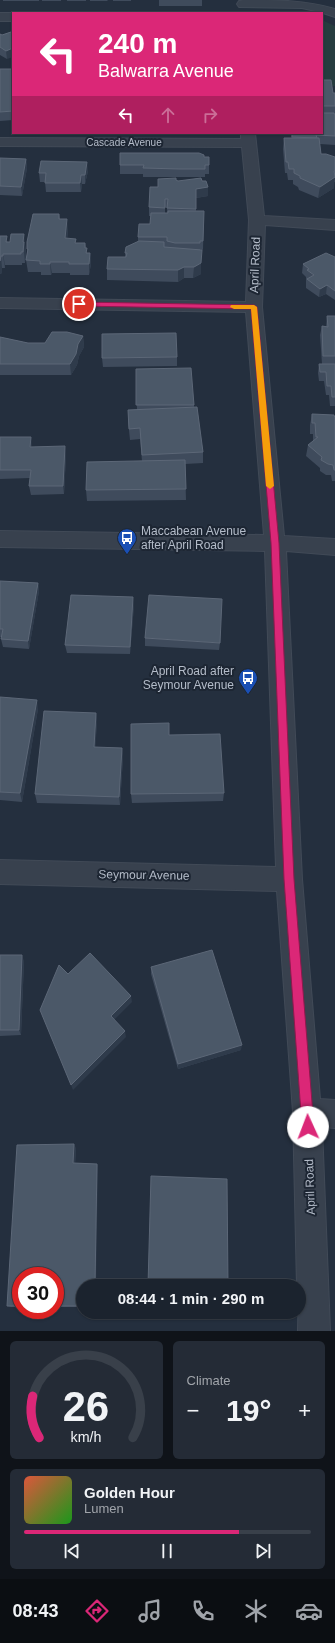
<!DOCTYPE html>
<html lang="en">
<head>
<meta charset="utf-8">
<style>
	:root { --surface:#1b232e; --page:#242b36; --text:#f1f3f6; --muted:#a0a4aa; --line:#39404a; --accent:#db2777 }
	body { margin:0; font-family:Arial,sans-serif; background:var(--page); color:var(--text); height:100vh; display:flex; flex-direction:column; font-size:15px; white-space:nowrap }
	* { box-sizing:border-box; margin:0 }
	p { font-size:13px; color:var(--muted) }
	.icon { flex:none; width:22px; height:22px; fill:none; stroke:currentColor; stroke-width:2; stroke-linecap:round; stroke-linejoin:round }
	.map { position:relative; height:1331px; overflow:hidden }
	.sheet { display:flex; flex-direction:column; gap:10px; padding:10px; background:#0f1319; flex:1 }
	.sheet>* { flex:none }
	.hud { position:absolute; left:12px; top:12px; width:311px; height:122px; border-radius:0px; box-shadow:0 1px 3px #0004,0 0 0 1px var(--line); background:#db2777; color:#fff; overflow:hidden }
	.speed { position:absolute; left:12px; top:1267px; display:flex; gap:8px; font-size:20px; font-weight:700; text-align:center }
	.speed>* { display:grid; place-content:center; width:52px; height:52px; border-radius:50%; background:var(--surface); box-shadow:0 1px 3px #0004,0 0 0 1px var(--line); line-height:1 }
	.speed .limit { border:6px solid #d22; background:#fff; color:#111 }
	.pin { position:absolute; display:grid; place-items:center; width:34px; height:34px; color:#fff; margin:-17px; border:2px solid #fff; border-radius:50%; box-shadow:0 1px 4px #0007 }
	.me { position:absolute; width:44px; margin:-22px; rotate:358deg; stroke-linejoin:round; filter:drop-shadow(0 0 3px #0008) }
	.turn { display:flex; align-items:center; gap:14px; height:84px; padding:0 20px; font-size:18px }
	.turn .icon { width:52px; height:52px; stroke-width:2.5 }
	.turn b { display:block; font-size:28px; line-height:34px }
	.lanes { display:flex; align-items:center; height:38px; padding:0 20px; background:#0003; justify-content:center; gap:20px; direction:ltr }
	.lanes .off { opacity:.35 }
	.big { font-size:30px; font-weight:700; line-height:1.1 }
	.sheet .tile { flex:1; display:flex; flex-direction:column; justify-content:center; gap:6px; min-width:0; padding:0 14px; border-radius:6px; background:var(--page) }
	.sheet .dial { align-items:center; gap:0 }
	.dial svg { height:104px; overflow:visible; fill:none; stroke:var(--line); stroke-width:7; stroke-linecap:round; text-anchor:middle }
	.dial text { fill:var(--text); stroke:none }
	.song { display:flex; align-items:center; gap:12px }
	.cover { width:48px; height:48px; border-radius:6px; background:linear-gradient(135deg,hsl(10 70% 55%),hsl(120 70% 35%)) }
	.played { height:4px; border-radius:2px; background:linear-gradient(90deg,var(--accent) 75%,var(--line) 75%) }
	.keys { display:flex; justify-content:space-around; direction:ltr }
	.heat { display:flex; justify-content:space-between; align-items:center; font-size:22px; direction:ltr }
	.sheet .tiles { flex:1; display:grid; gap:10px; grid-template-columns:1fr 1fr }
	.tile:last-child { grid-column:span 2 }
	.trip { position:absolute; left:76px; top:1279px; width:230px; height:40px; border-radius:20px; background:var(--surface); box-shadow:0 1px 3px #0004,0 0 0 1px var(--line); font-weight:700; line-height:40px; text-align:center }
	.tab-bar { display:flex; height:64px; justify-content:space-around; align-items:center; background:#0b0e12; color:var(--muted) }
	.tab-bar .icon { width:28px; height:28px }
	.tab-bar .current { color:var(--accent) }
	.tab-bar b { font-size:18px; color:var(--text) }
	.map>svg:first-child { display:block }
</style>
</head>
<body>
<div class="map">
<svg width="335" height="1331" viewBox="0 0 335 1331">
	<rect width="100%" height="100%" fill="#242f3e"/>
	<!-- green -->
	<path fill="#263c3f" d="M322,20L335,26V86L322,87Z"/>
	<g fill="none" stroke-linecap="round" stroke-linejoin="round">
		<!-- minor casing -->
		<g stroke="#414a57" stroke-width="2">
			<g id="minor">
				<path d="M243,0C274,0 306,0 335,9V17L320,12L302,8L239,7L237,4L239,1Z"/>
				<rect x="0" y="13" width="13" height="8"/>
				<path d="M241,133H255L264,216L335,220V230L265,225L262,307L284,536L335,539V555L286,551L302,879L320,1099L335,1100V1128L322,1127L330,1331H298L299,1286H297L293,1112L277,891L0,884V860L276,867L265,551L0,547V531L264,535L246,312L0,308V298L246,302L249,220L242,147L0,146V138L241,139Z"/>
			</g>
		</g>
		<!-- minor -->
		<use href="#minor" fill="#38414e" fill-rule="evenodd"/>
	</g>
	<!-- wall -->
	<g fill="#3f4b5c" fill-rule="evenodd">
		<rect x="3" y="0" width="36" height="1"/>
		<rect x="42" y="0" width="19" height="1"/>
		<rect x="67" y="0" width="19" height="1"/>
		<path d="M90,0H108L107,1H90Z"/>
		<rect x="113" y="0" width="18" height="1"/>
		<rect x="159" y="0" width="43" height="6"/>
		<path d="M11,32L7,59L0,55V34L2,35Z"/>
		<path d="M0,69H13V120L0,121Z"/>
		<path d="M322,80L333,93H335V145L320,144L321,154L335,157V182H334V188L318,198L299,190L298,187L293,184V180H288L287,173H285L283,149L284,138H291L292,133H322Z"/>
		<path d="M204,157L209,165V174H205V177H143V174H120V165Z"/>
		<path d="M0,158L26,159L27,168L22,196L0,195Z"/>
		<path d="M88,171L85,184H82L81,192H46L45,182H40L39,173Z"/>
		<path d="M176,180L178,181H202L208,187V196L196,198V211H204L203,250L200,249L201,274L193,278H184L178,282L107,280V269L125,257V253L138,241V237L150,224L151,216H149V207L158,187ZM165,207L167,208V213H165Z"/>
		<path d="M59,214L60,219L68,230L67,239L76,243H85L87,253H90L91,264L89,275H70V273H52L51,275H41V272H28L26,260L27,254V249Z"/>
		<path d="M0,236L8,242L25,245L26,253L25,263H22V265H5V268H2V273L0,274Z"/>
		<path d="M335,257V300L326,294L319,297L306,288V277L302,273L303,264Z"/>
		<path d="M327,316H335V406H330L329,395H326L324,381H319L318,373L319,364H322L320,335L322,326L326,327Z"/>
		<path d="M83,336L84,347L79,356L77,365L71,375H0V337L28,343H45Z"/>
		<path d="M177,357V366L103,367L102,358Z"/>
		<path d="M136,369L194,405V407L203,452V463L185,464L186,500L87,501L86,490L142,461L140,439L130,440L128,421V410H137Z"/>
		<path d="M312,414L335,418V481H332L331,475H326L320,471V468L306,456L308,445L313,441V434H310V425Z"/>
		<path d="M0,437L32,447L66,455L64,494L31,495L29,486L30,478L0,479Z"/>
		<path d="M0,581L38,583L39,591L29,649L3,647L1,639L2,637H0Z"/>
		<path d="M134,605L130,654L67,653L65,645Z"/>
		<path d="M145,638L220,643L219,650L145,646Z"/>
		<path d="M0,697L38,709L22,802L0,800Z"/>
		<path d="M96,713L97,722L95,747L122,748L123,757L120,805L37,803L35,794Z"/>
		<path d="M169,735L224,793L223,801L132,803L131,794Z"/>
		<path d="M0,955L24,961L21,1035L0,1036Z"/>
		<path d="M151,967L241,1050L178,1069L151,974Z"/>
		<path d="M76,1148L75,1163L97,1164L98,1167L83,1286V1307H55V1276H21V1307H11L7,1306Z"/>
		<path d="M203,1312H228L226,1313Z"/>
	</g>
	<!-- shaded-wall -->
	<g fill="#2f3b4b">
		<path d="M13,48V57L7,59L6,51Z"/>
		<path d="M26,159L27,168L22,196L21,187Z"/>
		<path d="M87,162L88,171L85,184V175Z"/>
		<path d="M81,175L82,184L81,192L80,183Z"/>
		<path d="M335,177L334,188L318,198L320,187Z"/>
		<path d="M208,187V196L195,198L196,189Z"/>
		<path d="M67,219L68,230L66,250L65,238Z"/>
		<path d="M24,234L26,253L25,263L23,242Z"/>
		<path d="M90,253L91,264L89,275V264Z"/>
		<path d="M3,254L5,265V268L3,256Z"/>
		<path d="M1,256L2,268V273L0,274V261Z"/>
		<path d="M50,262L52,273L51,275L50,264Z"/>
		<path d="M201,263V274L193,278L194,267Z"/>
		<path d="M184,267V278L178,282V270Z"/>
		<path d="M327,285L326,294L319,297L320,289Z"/>
		<path d="M83,336L84,347L79,356L77,365L71,375L70,364L78,344Z"/>
		<path d="M31,437L32,446V455L30,447Z"/>
		<path d="M65,446L66,455L64,494L63,486Z"/>
		<path d="M38,583L39,591L29,649L28,641Z"/>
		<path d="M133,597L134,605L130,654V647Z"/>
		<path d="M37,700L38,709L22,802L20,793Z"/>
		<path d="M96,713L97,722L95,756L94,747Z"/>
		<path d="M122,748L123,757L120,805L119,797Z"/>
		<path d="M22,955L24,961L21,1035L19,1030Z"/>
		<path d="M131,996L132,1002L112,1022L111,1016Z"/>
		<path d="M125,1031L126,1037L73,1090L71,1085Z"/>
		<path d="M242,1045L241,1050L178,1069V1064Z"/>
		<path d="M74,1144L76,1148L75,1167L73,1163Z"/>
		<path d="M97,1164L98,1167L96,1286H95Z"/>
	</g>
	<!-- building -->
	<g fill="#4b5868" stroke="#5c6777">
		<path d="M11,32L13,33V48L6,51L0,47V34L2,35Z"/>
		<path d="M0,69H13V111L0,112Z"/>
		<path d="M322,80H331L333,93H335V106H322Z"/>
		<path d="M322,110L323,113H334V114H335V136L316,135L317,138L292,137V133H322Z"/>
		<path d="M284,138H319L321,154H326L335,157V171H334L335,177L320,187L300,178V176L294,173V169H289L288,162H286Z"/>
		<path d="M120,153H199L204,155V157H209V165H205V169H180L143,168L144,165H120Z"/>
		<path d="M0,158L26,159L21,187L0,186Z"/>
		<path d="M41,161L87,162L85,175H81L80,183H45L46,173H39Z"/>
		<path d="M176,178V180L178,181L201,178L202,181H206L208,187L196,189V209L167,208L168,199H165V208L149,207L150,187H158V179Z"/>
		<path d="M168,211H204L203,241H200V243H175L167,241V237H138L139,224H150L151,213H168Z"/>
		<path d="M33,214H59V219H67L65,238L76,239L75,243H85V248H87L86,253H90L89,264H69V262H50V264H40V261L26,260L28,249H27V242Z"/>
		<path d="M11,234H24L23,242H24L23,252H21V254H3V256H1L0,261V236H7L6,242H10Z"/>
		<path d="M139,241L164,242V247L202,250L201,263L194,267H184L178,270L107,269L108,257H126L127,253H125L126,247Z"/>
		<path d="M326,253L335,257V291L327,285L320,289L307,279L314,275L307,270L309,269L303,264Z"/>
		<path d="M327,316H335V356H323L322,326L328,327Z"/>
		<path d="M52,332H67L83,336L78,344L76,354L70,364H0V337L28,343H45Z"/>
		<path d="M176,333L177,357L102,358V334Z"/>
		<path d="M319,364H335V397H332L331,386H327L326,372H320Z"/>
		<path d="M191,368L194,405H136V369Z"/>
		<path d="M197,407L203,452L142,455L140,428L129,429L128,410Z"/>
		<path d="M312,414L334,415L335,418V470H334L333,465L328,464L321,460L322,457L308,445L318,437H316L315,423H312Z"/>
		<path d="M0,437H31L30,447L65,446L63,486H29L31,470H0Z"/>
		<path d="M185,460L186,489L86,490L87,462Z"/>
		<path d="M0,581L38,583L28,641L1,639L3,629H0Z"/>
		<path d="M71,595L133,597L130,647L65,645Z"/>
		<path d="M149,595L222,599L220,643L145,638Z"/>
		<path d="M0,697L37,700L20,793L0,792Z"/>
		<path d="M44,711L96,713L94,747L122,748L119,797L35,794Z"/>
		<path d="M169,723V735L220,734L224,793L131,794V724Z"/>
		<path d="M212,950L242,1045L178,1064L151,967Z"/>
		<path d="M90,953L131,996L111,1016L125,1031L71,1085L40,1010L59,965L68,974Z"/>
		<path d="M0,955H22L19,1030H0Z"/>
		<path d="M74,1144L73,1163L97,1164L95,1286H83V1306H55V1276H21V1306H7L17,1145Z"/>
		<path d="M151,1176L227,1179L228,1286H148Z"/>
	</g>
	<!-- route -->
	<path fill="#db2777" stroke="#8e194d" d="M79,302L254,305L257,307L279,543L294,879L314,1127L312,1132L308,1133L304,1132L302,1127L284,879L271,543L251,309L77,306V303Z"/>
	<!-- slow -->
	<path fill="#f59e0b" d="M231,305H254L257,307L274,486L270,489L266,486L251,309H234L230,307Z"/>
	<!-- icons -->
	<defs>
		<g id="bus-pin" transform="scale(1)"><path d="M0 17L-7.5 6A9.5 9.5 0 1 1 7.5 6Z" fill="#1a4fb4" stroke="#1d2633"/><path d="M-5-6H5V4H4V6H2V4H-2V6H-4V4H-5ZM-3.5-4V0h7V-4ZM-3.5 1.2v1.5H-2V1.2ZM2 1.2v1.5H3.5V1.2Z" fill="#fff"/></g>
	</defs>
	<g fill-rule="evenodd">
		<use href="#bus-pin" x="127" y="538"/>
		<use href="#bus-pin" x="248" y="678"/>
	</g>
	<g text-anchor="middle" dominant-baseline="central" stroke-width="4" stroke-linejoin="round" paint-order="stroke">
		<!-- far-street labels -->
		<g font-size="10" fill="#b4bcc9" stroke="#1d2633">
			<text x="124" y="142">Cascade Avenue</text>
		</g>
		<!-- street labels -->
		<g font-size="12" fill="#b4bcc9" stroke="#1d2633">
			<text transform="translate(255 265) rotate(-88)">April Road</text>
			<text transform="translate(144 875) rotate(1)">Seymour Avenue</text>
			<text transform="translate(310 1187) rotate(-92)">April Road</text>
		</g>
		<!-- poi labels -->
		<g font-size="12" fill="#b4bcc9" stroke="#1d2633" text-anchor="start">
			<text x="141" y="531">Maccabean Avenue<tspan x="141" dy="14">after April Road</tspan></text>
			<text x="234" y="671" text-anchor="end">April Road after<tspan x="234" dy="14">Seymour Avenue</tspan></text>
		</g>
	</g>
</svg>
<div class="speed"><div class="limit">30</div></div>
<div class="pin" style="left:79px;top:304px;background:#d93025"><svg class="icon" aria-label="arrive" viewBox="0 0 24 24"><path d="M6 21V4h12l-3 4 3 4H6"/></svg></div>
<svg class="me" style="left:308px;top:1127px" viewBox="-20 -20 40 40"><circle r="19" fill="#fff"/><path d="M0-13L10 11 0 6-10 11z" fill="#db2777"/></svg>
<div class="trip">08:44 · 1 min · 290 m</div>
<div class="hud">
<div class="turn"><svg class="icon" aria-label="left" viewBox="0 0 24 24"><path d="M17 20v-9H6M10 6l-5 5 5 5"/></svg><div><b>240 m</b>Balwarra Avenue</div></div>
<div class="lanes"><svg class="icon" aria-label="left" viewBox="0 0 24 24"><path d="M17 20v-9H6M10 6l-5 5 5 5"/></svg><svg class="icon off" aria-label="ahead" viewBox="0 0 24 24"><path d="M12 20V5M6 11l6-6 6 6"/></svg><svg class="icon off" aria-label="right" viewBox="0 0 24 24"><path d="M7 20v-9h11M14 6l5 5-5 5"/></svg></div>
</div>
</div>
<section class="sheet">
<div class="tiles">
<div class="tile dial"><svg viewBox="0 0 100 80">
<path d="M14 69A42 42 0 1 1 86 69"/>
<path d="M14 69A42 42 0 0 1 9 37" stroke="#db2777"/>
<text x="50" y="56" font-size="32" font-weight="700">26</text>
<text x="50" y="72" font-size="11">km/h</text>
</svg></div>
<div class="tile"><p>Climate</p>
<div class="heat"><a>−</a><b class="big">19°</b><a>+</a></div>
</div>
<div class="tile">
<div class="song"><i class="cover"></i><div><b>Golden Hour</b><p>Lumen</p></div></div>
<div class="played"></div>
<div class="keys"><svg class="icon" aria-label="previous" viewBox="0 0 24 24"><path d="M18 5L8 12l10 7zM5 5v14"/></svg><svg class="icon" aria-label="pause" viewBox="0 0 24 24"><path d="M8 5v14M16 5v14"/></svg><svg class="icon" aria-label="next" viewBox="0 0 24 24"><path d="M6 5l10 7-10 7zM19 5v14"/></svg></div>
</div>
</div>
</section>
<nav class="tab-bar">
<b>08:43</b>
<svg class="icon current" aria-label="directions" viewBox="0 0 24 24"><path d="M12 3l9 9-9 9-9-9zM9 14v-3h6M13 9l2 2-2 2"/></svg>
<svg class="icon" aria-label="music" viewBox="0 0 24 24"><path d="M9 18V5l10-2v13"/><circle cx="6" cy="18" r="3"/><circle cx="16" cy="16" r="3"/></svg>
<svg class="icon" aria-label="phone" viewBox="0 0 24 24"><path d="M5 4h4l2 5-3 2q2 4 5 5l2-3 5 2v4C11 20 4 13 5 4z"/></svg>
<svg class="icon" aria-label="climate" viewBox="0 0 24 24"><path d="M12 3v18M4 7l16 10M4 17L20 7"/></svg>
<svg class="icon" aria-label="car" viewBox="0 0 24 24"><path d="M5 17H2v-5l4-1 3-4h7l3 4 3 1v5h-3M9 17h6M6 11h13"/><circle cx="7" cy="17" r="2"/><circle cx="17" cy="17" r="2"/></svg>
</nav>
</body>
</html>
